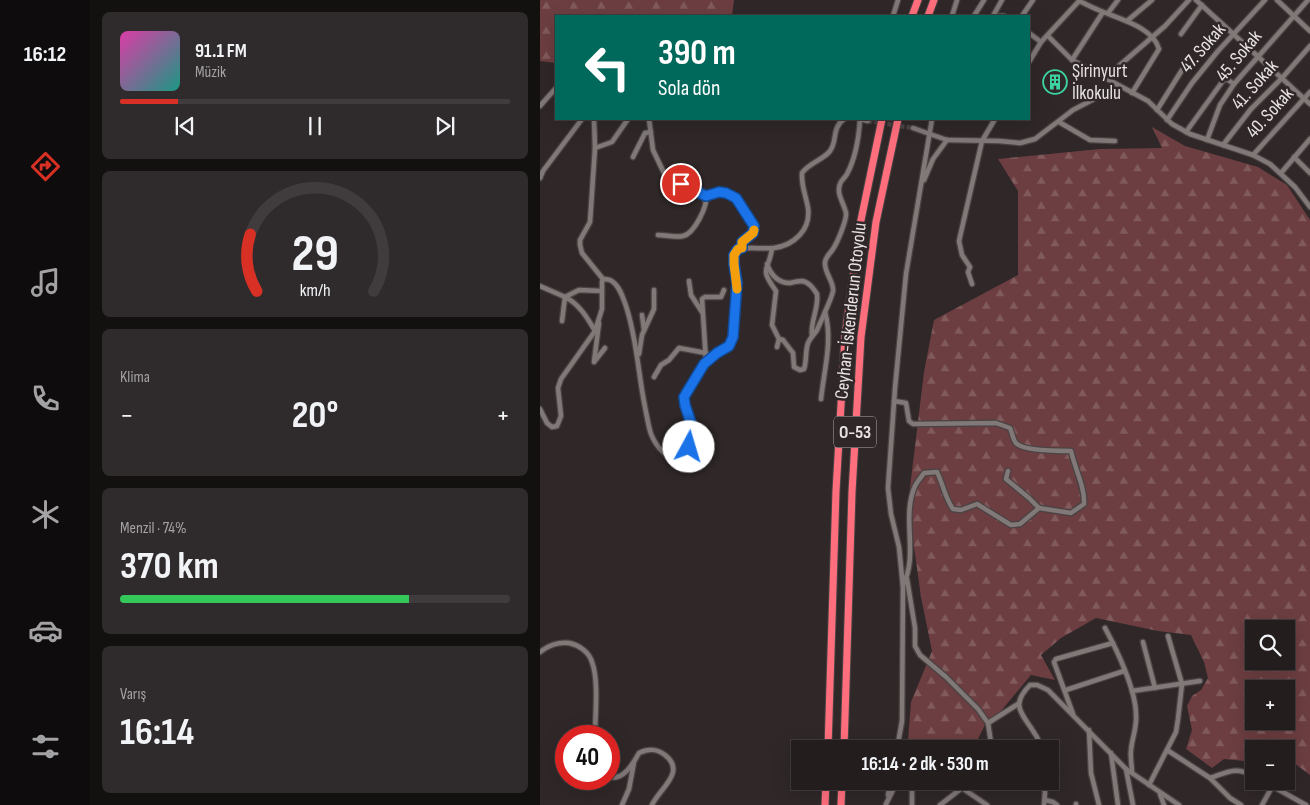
<!DOCTYPE html>
<html lang="tr">
<head>
<meta charset="utf-8">
<style>
	:root { --surface:#231d1e; --page:#2f2a2b; --text:#f1f3f6; --muted:#a3a2a4; --line:#403b3c; --accent:#d93025 }
	body { margin:0; font-family:"Sofia Sans Condensed",sans-serif; background:var(--page); color:var(--text); height:100vh; display:flex; flex-direction:column; font-size:19px; white-space:nowrap }
	* { box-sizing:border-box; margin:0 }
	p { font-size:16px; color:var(--muted) }
	.icon { flex:none; width:28px; height:28px; fill:none; stroke:currentColor; stroke-width:2; stroke-linecap:round; stroke-linejoin:round }
	.map { position:relative; flex:1; overflow:hidden }
	.sheet { display:flex; flex-direction:column; gap:12px; padding:12px; background:#131010; width:450px }
	.sheet>* { flex:none }
	.banner { position:absolute; left:15px; top:15px; width:475px; height:105px; border-radius:0px; box-shadow:0 5px 20px #0002,0 0 0 1px var(--line); background:#00695c; color:#fff; overflow:hidden }
	.fabs { position:absolute; left:705px; top:620px; display:grid; gap:10px }
	.fabs a { display:grid; place-items:center; width:50px; height:50px; border-radius:0px; background:var(--surface); box-shadow:0 5px 20px #0002,0 0 0 1px var(--line); font-size:25px }
	.speed { position:absolute; left:15px; top:725px; display:flex; gap:10px; font-size:25px; font-weight:700; text-align:center }
	.speed>* { display:grid; place-content:center; width:65px; height:65px; border-radius:50%; background:var(--surface); box-shadow:0 5px 20px #0002,0 0 0 1px var(--line); line-height:1 }
	.speed .limit { border:8px solid #d22; background:#fff; color:#111 }
	.pin { position:absolute; display:grid; place-items:center; width:42px; height:42px; color:#fff; margin:-21px; border:2px solid #fff; border-radius:50%; box-shadow:0 1px 5px #0007 }
	.me { position:absolute; width:55px; margin:-28px; rotate:6deg; stroke-linejoin:round; filter:drop-shadow(0 0 4px #0008) }
	.turn { display:flex; align-items:center; gap:18px; height:105px; padding:0 20px; font-size:22px }
	.turn .icon { width:65px; height:65px; stroke-width:2.5 }
	.turn b { display:block; font-size:35px; line-height:42px }
	.big { font-size:38px; font-weight:700; line-height:1.1 }
	.sheet .tile { flex:1; display:flex; flex-direction:column; justify-content:center; gap:8px; min-width:0; padding:0 18px; border-radius:8px; background:var(--page) }
	.sheet .dial { align-items:center; gap:0 }
	.dial svg { height:130px; overflow:visible; fill:none; stroke:var(--line); stroke-width:7; stroke-linecap:round; text-anchor:middle }
	.dial text { fill:var(--text); stroke:none }
	.song { display:flex; align-items:center; gap:15px }
	.cover { width:60px; height:60px; border-radius:8px; background:linear-gradient(135deg,hsl(320 70% 55%),hsl(170 70% 35%)) }
	.played { height:5px; border-radius:2px; background:linear-gradient(90deg,var(--accent) 15%,var(--line) 15%) }
	.keys { display:flex; justify-content:space-around; direction:ltr }
	.heat { display:flex; justify-content:space-between; align-items:center; font-size:28px; direction:ltr }
	.charge { height:8px; border-radius:4px; background:linear-gradient(90deg,#34c759 74%,var(--line) 0) }
	.trip { position:absolute; left:251px; top:740px; width:268px; height:50px; border-radius:0px; background:var(--surface); box-shadow:0 5px 20px #0002,0 0 0 1px var(--line); font-weight:700; line-height:50px; text-align:center }
	main { display:flex; flex:1; min-height:0 }
	.tab-bar { display:flex; flex-direction:column; width:90px; justify-content:space-around; align-items:center; background:#0e0c0c; color:var(--muted) }
	.tab-bar .icon { width:35px; height:35px }
	.tab-bar .on { color:var(--accent) }
	.tab-bar b { font-size:22px; color:var(--text) }
	.map>svg:first-child { display:block }
</style>
</head>
<body>
<main>
<nav class="tab-bar">
<b>16:12</b>
<svg class="icon on" aria-label="directions" viewBox="0 0 24 24"><path d="M12 3l9 9-9 9-9-9zM9 14v-3h6M13 9l2 2-2 2"/></svg>
<svg class="icon" aria-label="music" viewBox="0 0 24 24"><path d="M9 18V5l10-2v13"/><circle cx="6" cy="18" r="3"/><circle cx="16" cy="16" r="3"/></svg>
<svg class="icon" aria-label="phone" viewBox="0 0 24 24"><path d="M5 4h4l2 5-3 2q2 4 5 5l2-3 5 2v4C11 20 4 13 5 4z"/></svg>
<svg class="icon" aria-label="climate" viewBox="0 0 24 24"><path d="M12 3v18M4 7l16 10M4 17L20 7"/></svg>
<svg class="icon" aria-label="car" viewBox="0 0 24 24"><path d="M5 17H2v-5l4-1 3-4h7l3 4 3 1v5h-3M9 17h6M6 11h13"/><circle cx="7" cy="17" r="2"/><circle cx="17" cy="17" r="2"/></svg>
<svg class="icon" aria-label="filters" viewBox="0 0 24 24"><path d="M4 7h16M4 17h16"/><circle cx="9" cy="7" r="2"/><circle cx="15" cy="17" r="2"/></svg>
</nav>
<section class="sheet">
<div class="tile">
<div class="song"><i class="cover"></i><div><b>91.1 FM</b><p>Müzik</p></div></div>
<div class="played"></div>
<div class="keys"><svg class="icon" aria-label="previous" viewBox="0 0 24 24"><path d="M18 5L8 12l10 7zM5 5v14"/></svg><svg class="icon" aria-label="pause" viewBox="0 0 24 24"><path d="M8 5v14M16 5v14"/></svg><svg class="icon" aria-label="next" viewBox="0 0 24 24"><path d="M6 5l10 7-10 7zM19 5v14"/></svg></div>
</div>
<div class="tile dial"><svg viewBox="0 0 100 80">
<path d="M14 69A42 42 0 1 1 86 69"/>
<path d="M14 69A42 42 0 0 1 10 34" stroke="#d93025"/>
<text x="50" y="56" font-size="32" font-weight="700">29</text>
<text x="50" y="72" font-size="11">km/h</text>
</svg></div>
<div class="tile"><p>Klima</p>
<div class="heat"><a>−</a><b class="big">20°</b><a>+</a></div>
</div>
<div class="tile"><p>Menzil · 74%</p><b class="big">370 km</b><div class="charge"></div></div>
<div class="tile"><p>Varış</p><b class="big">16:14</b></div>
</section>
<div class="map">
<svg width="770" height="805" viewBox="0 0 770 805">
	<defs>
		<pattern id="forest-firs" width="22" height="20" patternUnits="userSpaceOnUse" patternTransform="scale(1.25)"><rect width="22" height="20" fill="#6c3e41"/><path d="M5 1l3.5 6h-7zM16 11l3.5 6h-7z" fill="#815a5c"/></pattern>
	</defs>
	<rect width="100%" height="100%" fill="#2f2728"/>
	<!-- forest -->
	<g fill="url(#forest-firs)" fill-rule="evenodd">
		<path d="M0,0H194L192,16H16V63L0,61Z"/>
		<path d="M612,127L645,146L718,167L747,185L770,220V775L746,757V749H729L717,743L716,749H714V762L684,759L672,768L646,749L652,730L647,706L652,696L661,690L668,678L664,662L651,635L618,631L556,618L521,638L501,655L515,680L491,675L461,711L446,723L435,745L413,749H371L368,741L371,702L392,651L381,597L368,504L384,372L394,320L478,275V191L458,159L560,149L622,148ZM714,629H746V661H714ZM714,689H746V721H714Z"/>
	</g>
	<g fill="none" stroke-linecap="round" stroke-linejoin="round">
		<!-- minor-tunnel -->
		<path stroke="#4b4344" stroke-width="4.5" stroke-dasharray="4.5 2" stroke-linecap="butt" d="M328,121L373,128"/>
		<!-- minor casing -->
		<g stroke="#494343" stroke-width="7">
			<g id="minor">
				<path d="M656,0L770,104"/>
				<path d="M737,0L770,31"/>
				<path d="M539,1C546,4 553,8 561,11C579,19 613,27 619,49L592,93"/>
				<path d="M568,13L578,0"/>
				<path d="M353,16L358,0"/>
				<path d="M412,16L417,0"/>
				<path d="M434,16L444,0"/>
				<path d="M453,16L462,0"/>
				<path d="M458,16H464"/>
				<path d="M482,16L493,0"/>
				<path d="M587,21L612,0"/>
				<path d="M489,33L501,42"/>
				<path d="M641,34L662,5"/>
				<path d="M508,36L532,60L608,101L632,124L650,134L713,155L730,164L755,187L770,207"/>
				<path d="M532,60L563,12"/>
				<path d="M489,62L501,42L540,0"/>
				<path d="M565,78L625,26L649,0"/>
				<path d="M0,106L16,88"/>
				<path d="M617,110L642,70"/>
				<path d="M54,119L55,148L50,222L40,240V245L42,253L63,279"/>
				<path d="M109,119L113,150L124,173L131,179L166,195C196,187 200,202 214,226L213,233L202,242V248"/>
				<path d="M320,119L328,121"/>
				<path d="M627,120L652,83L678,51L725,0"/>
				<path d="M519,122L550,140L575,141"/>
				<path d="M373,128L407,140L459,141L480,143L495,139L533,110L579,86"/>
				<path d="M646,132L685,78L694,84"/>
				<path d="M667,140L680,105L694,84L768,0"/>
				<path d="M683,145L711,109L742,78L770,46"/>
				<path d="M55,148L72,142L88,119"/>
				<path d="M713,155L770,92"/>
				<path d="M93,157L105,133L111,132"/>
				<path d="M754,157L770,173"/>
				<path d="M741,173L770,139"/>
				<path d="M0,178L3,171L42,119"/>
				<path d="M384,180L393,159L407,140"/>
				<path d="M118,235C126,235 135,238 143,236C154,234 168,206 166,195"/>
				<path d="M232,248C229,272 218,266 236,291L232,325L239,339"/>
				<path d="M227,264C231,275 238,283 250,283C254,282 258,281 262,281C269,282 273,288 277,294C279,309 270,321 272,336"/>
				<path d="M149,281L151,295L162,312"/>
				<path d="M432,284L428,272L430,267L422,255L419,241L442,141L455,119"/>
				<path d="M0,286L25,297L39,290L62,291"/>
				<path d="M102,315L104,330"/>
				<path d="M22,321L25,297C39,304 47,317 55,331"/>
				<path d="M59,323L54,362L65,348"/>
				<path d="M237,347L239,339L243,340L253,353L254,367L260,370L264,369C267,360 265,352 268,343C270,338 274,335 277,330C280,323 292,298 293,291C294,281 284,273 285,262C286,256 290,254 293,249C297,243 307,220 306,213C304,203 296,194 300,184C301,180 305,178 307,174C315,159 319,136 320,119"/>
				<path d="M99,354L102,335L114,309V290"/>
				<path d="M166,361L162,299L165,297H181L184,290"/>
				<path d="M114,377L121,365L129,360L139,348L166,353"/>
				<path d="M281,399C284,370 293,340 285,312"/>
				<path d="M354,401L366,403L369,421L373,424L456,423L470,428C472,432 473,440 476,443C483,451 521,451 531,451C535,469 545,487 544,504L531,513L499,508L480,524L471,525L437,504L421,510L413,509C405,498 403,484 397,472L384,473C381,477 377,482 375,486C361,518 379,554 363,585"/>
				<path d="M0,409L7,423L12,427L17,426L21,416L18,388L21,379L55,331L62,309V282L63,279C67,279 70,279 73,282C80,287 83,298 86,306C97,339 98,373 105,407C107,416 108,425 111,434C116,446 124,456 137,460L144,457C148,450 152,441 153,432C154,420 141,408 145,396C148,385 159,368 167,360C176,352 191,349 193,335C196,319 197,302 197,285C197,271 189,263 198,249C210,247 222,249 234,248C254,245 271,230 268,208C266,196 261,185 262,173C269,163 283,160 290,151C298,140 291,129 304,119"/>
				<path d="M468,471L466,479L489,498L499,508"/>
				<path d="M367,579L375,628V646L380,655L406,677L438,709L448,723L452,749"/>
				<path d="M565,628C577,650 596,690 596,715C597,728 592,738 591,750C590,757 592,766 592,773"/>
				<path d="M603,642L615,688"/>
				<path d="M0,652C9,645 17,642 29,643C39,645 49,652 52,662C59,681 55,715 55,736"/>
				<path d="M526,690L584,671"/>
				<path d="M592,691L660,681"/>
				<path d="M533,714L514,662L516,659L573,643"/>
				<path d="M448,723L478,704"/>
				<path d="M549,730L551,773L559,805"/>
				<path d="M357,749L362,721L363,587L359,547L351,514L348,488L355,388L366,274L392,119"/>
				<path d="M502,749C500,744 498,738 495,734C483,714 469,706 490,685H497L508,690L586,769L639,805"/>
				<path d="M627,750L670,778L690,798L701,805"/>
				<path d="M571,753L578,805"/>
				<path d="M586,769L593,805"/>
				<path d="M69,777C83,781 93,764 99,753C108,749 116,748 125,755C147,772 119,789 112,805"/>
				<path d="M670,778C688,772 695,766 714,776"/>
				<path d="M369,781L372,791V805"/>
				<path d="M416,781L422,788L447,805"/>
				<path d="M502,781L505,792L504,805"/>
				<path d="M723,781L766,805"/>
				<path d="M609,785L636,732L638,719L642,684L628,636"/>
				<path d="M620,794L624,805"/>
				<path d="M348,795L351,781"/>
				<path d="M505,800L513,802L517,805"/>
				<path d="M346,804L356,784L359,781"/>
				<path d="M536,804V805"/>
				<path d="M82,805L89,789L94,762"/>
				<path d="M400,805L422,788L428,781"/>
				<path d="M722,805L732,787"/>
			</g>
		</g>
		<!-- highway casing -->
		<g stroke="#494343" stroke-width="9">
			<g id="highway">
				<path d="M372,16L378,0"/>
				<path d="M388,16L394,0"/>
				<path d="M288,749L296,491L305,336L321,220L342,119"/>
				<path d="M304,749L312,492L321,337L336,222L358,119"/>
				<path d="M285,805L286,781"/>
				<path d="M301,805L302,781"/>
			</g>
		</g>
		<!-- minor -->
		<use href="#minor" stroke="#817878" stroke-width="4.5"/>
		<!-- highway -->
		<use href="#highway" stroke="#ff6e7d" stroke-width="7"/>
	</g>
	<g fill="none" stroke-linecap="round" stroke-linejoin="round">
		<!-- route casing -->
		<g stroke="#114b97" stroke-width="12">
			<path id="route" d="M141,184L166,196L179,192L186,193L196,198L214,226L213,233L202,242V248L198,249L194,255V264L197,283L193,337L189,346L177,353L164,364L144,397L145,405L154,432L149,447"/>
		</g>
		<!-- route -->
		<use href="#route" stroke="#1a73e8" stroke-width="9"/>
		<!-- slow -->
		<path stroke="#f59e0b" stroke-width="9" d="M197,289L194,264V255L198,249L202,248V242L213,233L214,230"/>
	</g>
	<!-- icons -->
	<defs>
		<g id="building-ring" transform="scale(1.25)"><circle r="9.5" fill="#2f2728" stroke="#3dd4a3" stroke-width="1.5"/><path d="M-4-6H4V6H1V3H-1V6H-4ZM-2.5-4.3h1.7v1.8h-1.7ZM.8-4.3h1.7v1.8H.8ZM-2.5-1h1.7V.8h-1.7ZM.8-1h1.7V.8H.8Z" fill="#3dd4a3"/></g>
	</defs>
	<g fill-rule="evenodd">
		<use href="#building-ring" x="515" y="82"/>
	</g>
	<g text-anchor="middle" dominant-baseline="central" stroke-width="5" stroke-linejoin="round" paint-order="stroke">
		<!-- shield labels -->
		<rect fill="#2f2728" stroke="#b1abab" stroke-width="1" x="294" y="416.5" width="42" height="31" rx="4"/>
		<g font-size="18" font-weight="bold" fill="#e9e3e3">
			<text x="315" y="432">O-53</text>
		</g>
		<!-- street labels -->
		<g font-size="19" fill="#e9e3e3" stroke="#2f2728">
			<text transform="translate(663 48) rotate(-49)">47. Sokak</text>
			<text transform="translate(699 56) rotate(-50)">45. Sokak</text>
			<text transform="translate(715 85) rotate(-48)">41. Sokak</text>
			<text transform="translate(730 113) rotate(-48)">40. Sokak</text>
			<text transform="translate(311 311) rotate(-84)">Ceyhan-İskenderun Otoyolu</text>
		</g>
		<!-- poi labels -->
		<g font-size="19" fill="#e9e3e3" stroke="#2f2728" text-anchor="start">
			<text x="532" y="71">Şirinyurt<tspan x="532" dy="22">İlkokulu</tspan></text>
		</g>
	</g>
</svg>
<div class="fabs">
<a><svg class="icon" aria-label="search" viewBox="0 0 24 24"><circle cx="10" cy="10" r="6"/><path d="M15 15l6 6"/></svg></a>
<a>+</a>
<a>−</a>
</div>
<div class="speed"><div class="limit">40</div></div>
<div class="pin" style="left:141px;top:184px;background:#d93025"><svg class="icon" aria-label="arrive" viewBox="0 0 24 24"><path d="M6 21V4h12l-3 4 3 4H6"/></svg></div>
<svg class="me" style="left:149px;top:447px" viewBox="-20 -20 40 40"><circle r="19" fill="#fff"/><path d="M0-13L10 11 0 6-10 11z" fill="#1a73e8"/></svg>
<div class="trip">16:14 · 2 dk · 530 m</div>
<div class="banner">
<div class="turn"><svg class="icon" aria-label="left" viewBox="0 0 24 24"><path d="M17 20v-9H6M10 6l-5 5 5 5"/></svg><div><b>390 m</b>Sola dön</div></div>
</div>
</div>
</main>
</body>
</html>
